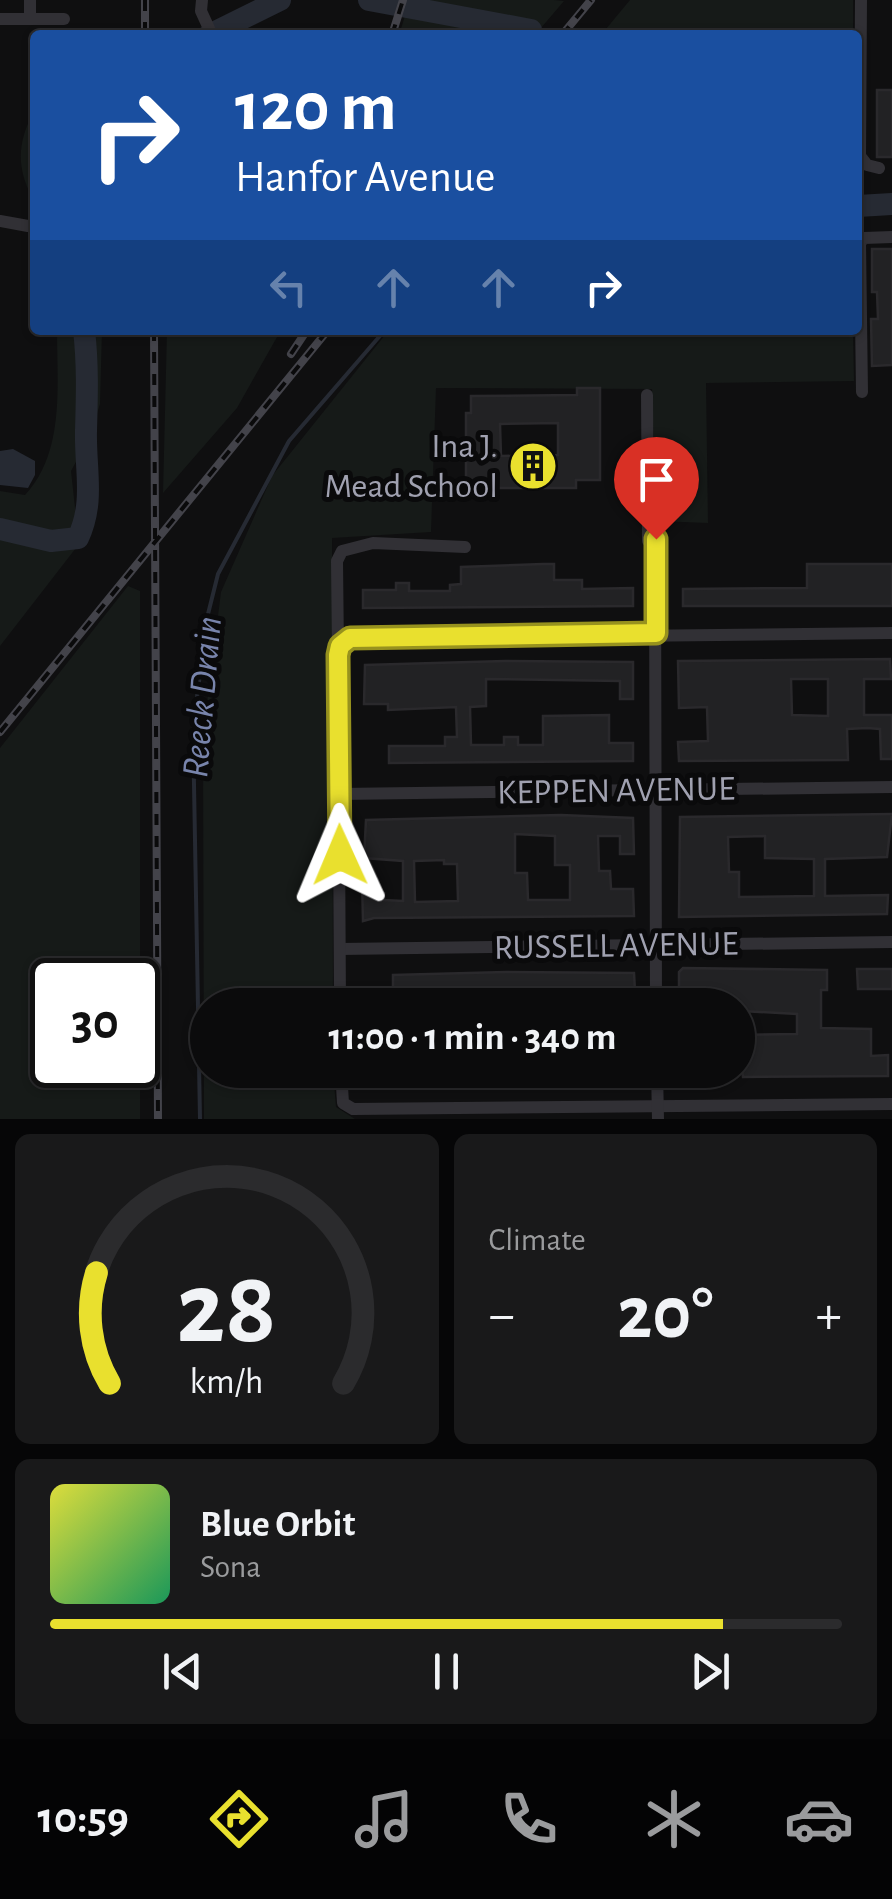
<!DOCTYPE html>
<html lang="en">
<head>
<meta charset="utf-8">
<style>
	:root { --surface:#0b0b0c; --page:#19191a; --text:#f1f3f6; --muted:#9a9b9d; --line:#2b2b2d; --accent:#e9e02e }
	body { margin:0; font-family:"Alegreya Sans",sans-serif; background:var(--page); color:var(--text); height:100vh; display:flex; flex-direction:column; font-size:38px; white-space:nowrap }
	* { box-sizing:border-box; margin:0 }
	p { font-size:32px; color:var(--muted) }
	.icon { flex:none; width:55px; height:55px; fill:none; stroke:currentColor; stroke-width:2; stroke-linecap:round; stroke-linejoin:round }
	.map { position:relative; height:1119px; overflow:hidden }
	.details { display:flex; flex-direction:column; gap:15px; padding:15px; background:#060607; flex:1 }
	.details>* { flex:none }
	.hud { position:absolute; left:30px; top:30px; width:832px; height:305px; border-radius:10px; box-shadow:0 2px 8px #0004,0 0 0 2px var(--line); background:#1a4fa0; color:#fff; overflow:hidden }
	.speed { position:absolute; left:30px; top:958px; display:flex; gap:20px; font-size:50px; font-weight:700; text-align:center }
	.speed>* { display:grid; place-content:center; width:130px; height:130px; border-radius:50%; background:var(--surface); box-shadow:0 2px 8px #0004,0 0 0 2px var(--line); line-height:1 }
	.speed .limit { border:5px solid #111; border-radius:15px; background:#fff; color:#111 }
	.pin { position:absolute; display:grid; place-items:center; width:85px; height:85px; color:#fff; margin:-102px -42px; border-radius:50% 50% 50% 0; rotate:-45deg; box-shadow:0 0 10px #0007 }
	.pin .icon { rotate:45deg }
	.me { position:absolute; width:110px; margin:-55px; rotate:359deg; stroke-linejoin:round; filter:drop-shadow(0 0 8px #0008) }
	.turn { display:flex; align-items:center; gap:35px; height:210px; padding:0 40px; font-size:45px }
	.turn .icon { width:130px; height:130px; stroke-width:2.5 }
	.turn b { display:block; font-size:70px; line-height:85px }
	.lanes { display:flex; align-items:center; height:95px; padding:0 40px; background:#0003; justify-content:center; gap:50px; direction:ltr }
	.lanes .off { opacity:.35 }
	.big { font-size:75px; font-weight:700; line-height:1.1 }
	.details .card { flex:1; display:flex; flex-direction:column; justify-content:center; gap:15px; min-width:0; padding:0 35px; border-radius:15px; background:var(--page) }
	.details .dial { align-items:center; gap:0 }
	.dial svg { height:260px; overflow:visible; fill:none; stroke:var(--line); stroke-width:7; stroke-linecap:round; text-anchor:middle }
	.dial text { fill:var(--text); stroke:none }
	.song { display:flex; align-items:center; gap:30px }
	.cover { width:120px; height:120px; border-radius:15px; background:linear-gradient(135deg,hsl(60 70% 55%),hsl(150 70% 35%)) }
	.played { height:10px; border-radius:5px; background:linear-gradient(90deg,var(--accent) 85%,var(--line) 85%) }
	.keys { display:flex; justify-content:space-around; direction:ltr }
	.heat { display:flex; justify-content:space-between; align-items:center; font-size:55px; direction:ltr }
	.details .tiles { flex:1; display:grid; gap:15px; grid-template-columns:1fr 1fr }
	.card:last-child { grid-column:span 2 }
	.trip { position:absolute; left:190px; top:988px; width:565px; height:100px; border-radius:50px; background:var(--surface); box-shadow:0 2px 8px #0004,0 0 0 2px var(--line); font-weight:700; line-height:100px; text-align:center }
	.menu { display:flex; height:160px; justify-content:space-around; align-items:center; background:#040405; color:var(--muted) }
	.menu .icon { width:70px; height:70px }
	.menu .selected { color:var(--accent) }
	.menu b { font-size:45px; color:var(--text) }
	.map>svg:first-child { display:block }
</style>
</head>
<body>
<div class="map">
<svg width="892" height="1119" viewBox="0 0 892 1119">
	<rect width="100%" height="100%" fill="#0f0f10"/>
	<!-- green -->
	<g fill="#161a18" fill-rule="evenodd">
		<path d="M410,0H554L564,1L535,35H399Z"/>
		<path d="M630,0H853V35H601Z"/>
		<path d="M35,109V203C16,169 16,144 35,109Z"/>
		<path d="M57,330H102L100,404L90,436L71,471L79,544L0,646V491L25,495C65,452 57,386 57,330Z"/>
		<path d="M167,330H281L237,408L163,493Z"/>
		<path d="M389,330H853L854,381L706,383L708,523L656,521L652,389L436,388L431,532L332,538L333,1005H208V1070H333L336,1107L355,1119H204L203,735L221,592L272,476Z"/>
		<path d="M128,586L140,591V1119H0V748ZM52,980H138V1065H52Z"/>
	</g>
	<!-- water -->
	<path fill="#262a33" d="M13,449L35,461V475L28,488L0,485V451Z"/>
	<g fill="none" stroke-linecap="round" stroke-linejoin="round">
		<!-- stream -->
		<path stroke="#262a33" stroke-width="4" d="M200,1119L193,729L207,618L218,574L289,441L385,330"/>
		<!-- river -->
		<g stroke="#262a33" stroke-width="22">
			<path d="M369,0L531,30"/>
			<path d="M209,35L280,0"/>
			<path d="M858,206L892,204"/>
			<path d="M0,529L51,541L78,538C95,502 85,469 86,431C87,396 88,365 84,330"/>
		</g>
	</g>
	<!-- building -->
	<g fill="#222224" stroke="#2a292c" stroke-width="2.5" fill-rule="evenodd">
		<rect x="877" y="90" width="15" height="67"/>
		<path d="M872,249H892V365L872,366L871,319H878L877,292H872Z"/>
		<path d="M577,388H600V480H576V488H466V413H471V396L577,395ZM558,423V455L501,456L500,424Z"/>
		<path d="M543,564H554V580H582V589L633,588V606L363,608V590H396V583H409V591H450V585L461,584V567Z"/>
		<path d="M807,564H892V606H683V589L807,588Z"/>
		<path d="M890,659L891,679H864V715H892V759H881L880,729L867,728L847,729L848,760L679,761L678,742L708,741L707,707L679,708L678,661ZM791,679H828V716L792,715Z"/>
		<path d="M505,661L633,662V699H620V681L486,679V706L470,707L471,745H504V737H518V745H543V716L609,715V743H633V761L389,763V746H445V737H457L456,707L388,710V704H364L365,665Z"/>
		<path d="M892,814L887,857L825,859V896L888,895L887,914L679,917L680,817ZM765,836V858L814,859V896L739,897V872H729L728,837Z"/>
		<path d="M561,815L633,818L634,854H620V836H598L599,871H610L611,889H633L634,916L374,918L363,921L362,879H377V893H384V900L403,901V861L364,858L366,820ZM515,834L555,836V865H570V900H528L527,873H515ZM444,860V864H457L458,901L415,902L414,861Z"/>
		<path d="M683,968L827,970V990H821V1028L871,1029V1056L888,1055V1076L743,1077L738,1035L797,1034V1014L742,1011V1005H697V992L679,991V972Z"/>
		<path d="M857,969H892V989H858Z"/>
		<path d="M506,972L634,973L635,991L608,990L604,996H592V990H520V998L465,1000L451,999V991L393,992V975Z"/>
		<path d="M418,1070H522L523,1080L418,1079Z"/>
	</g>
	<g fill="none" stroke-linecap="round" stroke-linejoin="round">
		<!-- minor -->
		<g stroke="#313035" stroke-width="12">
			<path d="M30,0V19"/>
			<path d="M202,0L201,11L212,35"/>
			<path d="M861,0L860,156L867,165L879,168"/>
			<path d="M0,19H64"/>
			<path d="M0,221L28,226"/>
			<path d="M862,392L860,243L864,238L892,237"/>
			<path d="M647,395L648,541"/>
			<path d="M655,539L656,1005"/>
			<path d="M338,651L337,561L342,551L373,543L465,547"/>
			<path d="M339,794L892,787"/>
			<path d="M340,949L892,942"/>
			<path d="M340,1005L338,655L347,639L892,633"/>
			<path d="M341,1070L343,1103L353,1109L892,1104"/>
			<path d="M657,1070L658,1119"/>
		</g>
		<!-- rail casing -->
		<g stroke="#43434a" stroke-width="8">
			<g id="rail">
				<path d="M145,0V35"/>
				<path d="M392,35L403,0"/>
				<path d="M562,35L591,0"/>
				<path d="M154,330L158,1119"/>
				<path d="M291,354L307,330"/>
				<path d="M0,732L328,330"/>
			</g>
		</g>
		<!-- rail -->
		<use href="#rail" stroke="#0a0a0b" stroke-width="4" stroke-dasharray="11" stroke-linecap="butt"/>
	</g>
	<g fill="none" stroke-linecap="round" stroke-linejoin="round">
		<!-- route casing -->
		<g stroke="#97921e" stroke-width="25">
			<path id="route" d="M340,855L338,655L340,646L350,638L656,633V539"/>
		</g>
		<!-- route -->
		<use href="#route" stroke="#e9e02e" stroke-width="18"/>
	</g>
	<!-- icons -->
	<defs>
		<g id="building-disc" transform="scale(2.5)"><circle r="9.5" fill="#e9e02e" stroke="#0a0a0b"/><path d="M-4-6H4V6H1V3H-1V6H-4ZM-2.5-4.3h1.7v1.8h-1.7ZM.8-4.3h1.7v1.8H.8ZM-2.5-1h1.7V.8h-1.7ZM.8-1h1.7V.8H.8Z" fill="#111"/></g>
	</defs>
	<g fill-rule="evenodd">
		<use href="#building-disc" x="533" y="466"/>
	</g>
	<g text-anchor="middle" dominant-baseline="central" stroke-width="10" stroke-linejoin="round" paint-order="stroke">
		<!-- poi labels -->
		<g font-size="35" fill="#a0a1b0" stroke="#0a0a0b" text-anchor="end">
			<text x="498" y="446">Ina J.<tspan x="498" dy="40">Mead School</tspan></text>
		</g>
		<!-- street labels -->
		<g font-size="35" fill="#a0a1b0" stroke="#0a0a0b">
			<text transform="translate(616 791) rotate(-1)">KEPPEN AVENUE</text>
			<text transform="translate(616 946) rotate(-1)">RUSSELL AVENUE</text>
		</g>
		<!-- water labels -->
		<g font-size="38" font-style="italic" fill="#7884ab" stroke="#0a0a0b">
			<text transform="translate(203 697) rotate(-85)">Reeck Drain</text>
		</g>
	</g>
</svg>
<div class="speed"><div class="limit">30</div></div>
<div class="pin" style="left:656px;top:539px;background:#d93025"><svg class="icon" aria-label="arrive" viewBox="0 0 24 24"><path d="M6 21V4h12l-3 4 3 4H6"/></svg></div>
<svg class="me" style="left:340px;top:855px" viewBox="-20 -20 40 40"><path d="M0-17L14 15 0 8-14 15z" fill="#e9e02e" stroke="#fff" stroke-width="4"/></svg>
<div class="trip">11:00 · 1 min · 340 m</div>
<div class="hud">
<div class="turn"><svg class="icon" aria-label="right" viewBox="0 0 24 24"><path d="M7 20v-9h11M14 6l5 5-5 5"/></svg><div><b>120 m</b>Hanfor Avenue</div></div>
<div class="lanes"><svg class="icon off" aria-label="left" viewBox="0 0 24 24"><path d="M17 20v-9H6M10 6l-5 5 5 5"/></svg><svg class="icon off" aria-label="ahead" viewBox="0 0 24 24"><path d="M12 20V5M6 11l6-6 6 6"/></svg><svg class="icon off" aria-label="ahead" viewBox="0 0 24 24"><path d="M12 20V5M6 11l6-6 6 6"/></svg><svg class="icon" aria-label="right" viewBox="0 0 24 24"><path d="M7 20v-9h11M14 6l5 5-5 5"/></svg></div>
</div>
</div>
<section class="details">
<div class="tiles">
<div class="card dial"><svg viewBox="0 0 100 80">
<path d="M14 69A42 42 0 1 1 86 69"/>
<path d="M14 69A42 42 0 0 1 10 35" stroke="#e9e02e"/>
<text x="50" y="56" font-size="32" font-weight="700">28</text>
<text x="50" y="72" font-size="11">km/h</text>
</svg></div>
<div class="card"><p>Climate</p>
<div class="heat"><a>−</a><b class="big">20°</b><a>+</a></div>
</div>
<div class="card">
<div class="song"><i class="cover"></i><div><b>Blue Orbit</b><p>Sona</p></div></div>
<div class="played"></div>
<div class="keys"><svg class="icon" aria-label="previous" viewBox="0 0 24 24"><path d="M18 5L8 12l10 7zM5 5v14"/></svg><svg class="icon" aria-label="pause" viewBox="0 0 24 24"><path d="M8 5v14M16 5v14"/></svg><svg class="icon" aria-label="next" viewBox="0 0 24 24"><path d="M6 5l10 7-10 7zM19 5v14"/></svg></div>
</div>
</div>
</section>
<nav class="menu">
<b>10:59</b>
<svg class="icon selected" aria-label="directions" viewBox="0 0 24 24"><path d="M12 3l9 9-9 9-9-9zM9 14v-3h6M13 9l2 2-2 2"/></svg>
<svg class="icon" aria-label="music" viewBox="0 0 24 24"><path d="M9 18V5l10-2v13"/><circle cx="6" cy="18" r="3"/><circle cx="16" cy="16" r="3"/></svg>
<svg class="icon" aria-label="phone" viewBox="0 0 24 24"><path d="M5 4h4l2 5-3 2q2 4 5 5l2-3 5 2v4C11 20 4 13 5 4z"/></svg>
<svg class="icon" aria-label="climate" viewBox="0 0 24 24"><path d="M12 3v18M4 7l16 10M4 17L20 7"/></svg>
<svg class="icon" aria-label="car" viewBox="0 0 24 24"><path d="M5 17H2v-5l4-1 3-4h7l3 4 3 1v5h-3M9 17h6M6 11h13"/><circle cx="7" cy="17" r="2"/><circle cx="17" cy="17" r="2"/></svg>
</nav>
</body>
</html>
